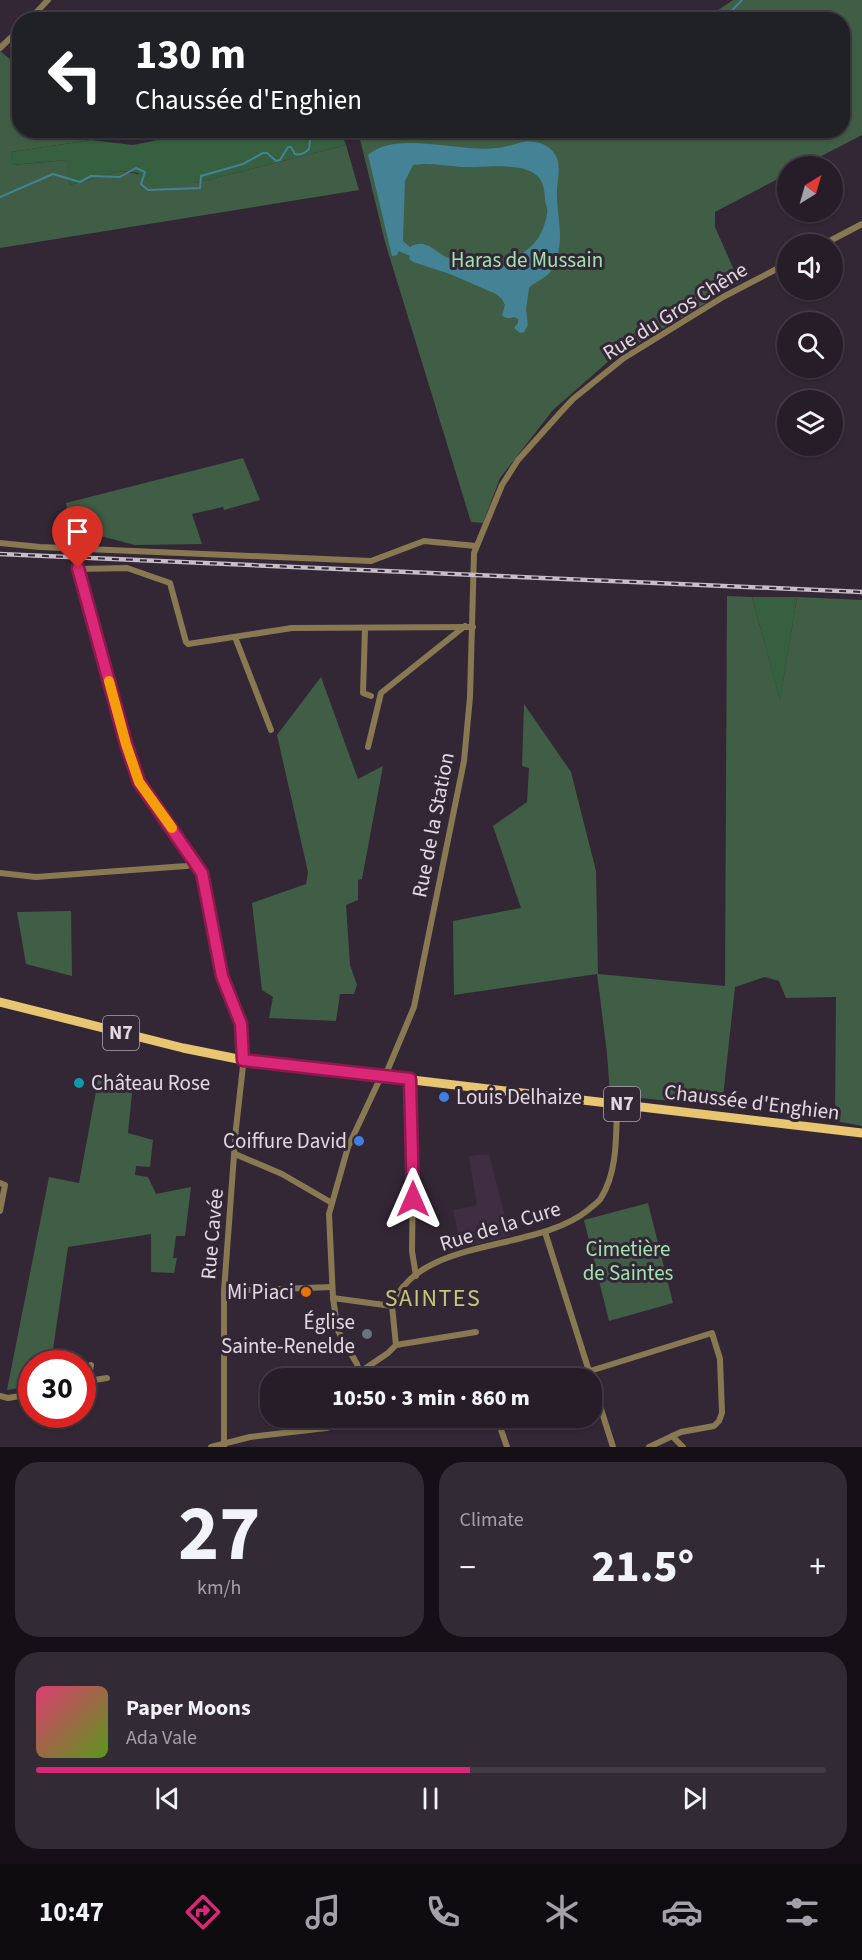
<!DOCTYPE html>
<html lang="en">
<head>
<meta charset="utf-8">
<style>
	:root { --surface:#261d28; --page:#322a34; --text:#f1f3f6; --muted:#a4a2a8; --line:#423b45; --accent:#db2777 }
	body { margin:0; font-family:"Source Sans 3",sans-serif; background:var(--page); color:var(--text); height:100vh; display:flex; flex-direction:column; font-size:22px; white-space:nowrap }
	* { box-sizing:border-box; margin:0 }
	p { font-size:20px; color:var(--muted) }
	.icon { flex:none; width:33px; height:33px; fill:none; stroke:currentColor; stroke-width:2; stroke-linecap:round; stroke-linejoin:round }
	.map { position:relative; height:1447px; overflow:hidden }
	.panel { display:flex; flex-direction:column; gap:15px; padding:15px; background:#151016; flex:1 }
	.panel>* { flex:none }
	.hud { position:absolute; left:12px; top:12px; width:838px; height:126px; border-radius:24px; box-shadow:0 2px 4px #0004,0 0 0 2px var(--line); background:#202124; color:#fff; overflow:hidden }
	.needle { width:39px; rotate:37deg }
	.tools { position:absolute; left:777px; top:156px; display:grid; gap:12px }
	.tools a { display:grid; place-items:center; width:66px; height:66px; border-radius:50%; background:var(--surface); box-shadow:0 2px 4px #0004,0 0 0 2px var(--line); font-size:30px }
	.speed { position:absolute; left:18px; top:1350px; display:flex; gap:12px; font-size:30px; font-weight:700; text-align:center }
	.speed>* { display:grid; place-content:center; width:78px; height:78px; border-radius:50%; background:var(--surface); box-shadow:0 2px 4px #0004,0 0 0 2px var(--line); line-height:1 }
	.speed .limit { border:9px solid #d22; background:#fff; color:#111 }
	.pin { position:absolute; display:grid; place-items:center; width:51px; height:51px; color:#fff; margin:-62px -26px; border-radius:50% 50% 50% 0; rotate:-45deg; box-shadow:0 0 6px #0007 }
	.pin .icon { rotate:45deg }
	.me { position:absolute; width:66px; margin:-33px; rotate:0deg; stroke-linejoin:round; filter:drop-shadow(0 0 4px #0008) }
	.turn { display:flex; align-items:center; gap:21px; height:126px; padding:0 24px; font-size:27px }
	.turn .icon { width:78px; height:78px; stroke-width:2.5 }
	.turn b { display:block; font-size:42px; line-height:51px }
	.big { font-size:45px; font-weight:800; line-height:1.1 }
	.panel .card { flex:1; display:flex; flex-direction:column; justify-content:center; gap:9px; min-width:0; padding:0 21px; border-radius:24px; background:var(--page) }
	.panel .dial { align-items:center; gap:0 }
	.dial b { font-size:78px; line-height:1 }
	.song { display:flex; align-items:center; gap:18px }
	.cover { width:72px; height:72px; border-radius:9px; background:linear-gradient(135deg,hsl(340 70% 55%),hsl(90 70% 35%)) }
	.played { height:6px; border-radius:3px; background:linear-gradient(90deg,var(--accent) 55%,var(--line) 55%) }
	.keys { display:flex; justify-content:space-around; direction:ltr }
	.heat { display:flex; justify-content:space-between; align-items:center; font-size:33px; direction:ltr }
	.panel .tiles { flex:1; display:grid; gap:15px; grid-template-columns:1fr 1fr }
	.card:last-child { grid-column:span 2 }
	.trip { position:absolute; left:260px; top:1368px; width:342px; height:60px; border-radius:24px; background:var(--surface); box-shadow:0 2px 4px #0004,0 0 0 2px var(--line); font-weight:800; line-height:60px; text-align:center }
	.tab-bar { display:flex; height:96px; justify-content:space-around; align-items:center; background:#0f0c10; color:var(--muted) }
	.tab-bar .icon { width:42px; height:42px }
	.tab-bar .on { color:var(--accent) }
	.tab-bar b { font-size:27px; color:var(--text) }
	.map>svg:first-child { display:block }
</style>
</head>
<body>
<div class="map">
<svg width="862" height="1447" viewBox="0 0 862 1447">
	<rect width="100%" height="100%" fill="#332735"/>
	<!-- built -->
	<path fill="#3f2d41" d="M489,1154L510,1236L461,1248L453,1210L477,1205L469,1156Z"/>
	<!-- green -->
	<g fill="#405d46">
		<path d="M733,0H862V135L802,166H788L787,174L715,212V227L738,279L742,281L725,290H717L716,297L610,360L553,410L500,478L483,523L471,522L385,242L358,131L843,130V20L705,19Z"/>
		<path d="M0,51L16,64L19,62L20,130L92,131L91,140L11,152L13,165L67,160L70,185L119,171L195,183L346,145L359,190L0,248Z"/>
		<path d="M243,458L260,500L224,510L223,507L192,514L202,544L135,545L85,532L77,533L71,543L66,503Z"/>
		<path d="M727,596L752,597L780,700L797,597L862,600V1126L835,1121L836,997L786,998L779,981L765,977L735,987L722,1106L610,1095L607,1053L597,974L454,995L453,921L521,908L493,826L527,802L529,768L522,766L524,704L571,772L596,871L598,974L725,986Z"/>
		<path d="M321,677L358,779L383,766L362,879L358,880V900L346,905L350,965L357,985L354,994H340L336,1021L269,1018L273,997L262,990L252,903L306,884L308,872L277,735Z"/>
		<path d="M71,911L72,976L26,964L17,912Z"/>
		<path d="M99,1075L133,1083L128,1133L153,1140L150,1167L136,1166L135,1175L148,1177L156,1194L191,1187L185,1236H176L173,1258H177L174,1273L151,1272V1234L68,1247L51,1363L32,1364L31,1386L7,1390L49,1177L79,1183Z"/>
		<path d="M648,1203L673,1303L609,1321L584,1220Z"/>
	</g>
	<!-- forest -->
	<g fill="#366040">
		<path d="M201,131H341L346,145L195,183L151,186L138,173L119,171L70,185L66,160L12,165L11,152L91,140L133,145Z"/>
		<path d="M752,597H797L780,701Z"/>
	</g>
	<!-- water -->
	<path fill="#438395" fill-rule="evenodd" d="M528,141C540,142 550,145 556,156C562,168 556,185 557,197C558,224 566,244 551,271C546,279 535,281 529,288L526,310L528,325L524,332L520,333L514,328L518,323V319L514,317C509,319 506,319 502,315L505,305L502,299L496,294L450,274L413,262L409,259L410,256L399,251L397,255L392,256L368,155C397,130 459,153 496,148C507,147 517,143 528,141ZM424,164C437,164 449,166 461,167C481,168 527,160 540,179C544,186 545,193 545,201C546,205 548,209 547,214C544,232 536,245 521,254C499,266 469,268 446,257C433,250 425,238 410,247L403,241L405,181L413,165Z"/>
	<g fill="none" stroke-linecap="round" stroke-linejoin="round">
		<!-- stream -->
		<g stroke="#438395" stroke-width="2">
			<path d="M723,20L742,0"/>
			<path d="M352,133L390,134L418,130"/>
			<path d="M0,197L53,174L80,182L91,176L120,177L136,168L145,172L141,184L148,190L200,188L201,176L243,164L263,153H267L276,161L280,160L288,147H291L295,154C301,156 305,153 309,149L310,140L313,138L345,133"/>
		</g>
		<!-- minor -->
		<g stroke="#897952" stroke-width="6">
			<path d="M29,20L48,0"/>
			<path d="M0,48L20,29"/>
			<path d="M824,244L862,224"/>
			<path d="M0,543L40,547L371,561L424,541L476,546"/>
			<path d="M78,565L126,744L139,782L202,873L222,976L241,1024L243,1066L236,1128L224,1291V1447"/>
			<path d="M78,569L127,568L170,583L186,642L188,644L292,628L473,627"/>
			<path d="M365,629L363,693L371,696"/>
			<path d="M235,637L271,730"/>
			<path d="M368,747L381,693L465,626"/>
			<path d="M0,873L36,877L186,866L197,863"/>
			<path d="M410,1079L413,1173L412,1251L416,1276"/>
			<path d="M235,1154L282,1174L332,1203"/>
			<path d="M0,1183L5,1185L0,1211"/>
			<path d="M545,1232L613,1447"/>
			<path d="M224,1291L332,1287"/>
			<path d="M333,1298L329,1214L348,1147L378,1083L388,1069L414,1007L464,761L470,697L474,553L502,485L518,460L560,413L573,399L624,358L723,297L788,263"/>
			<path d="M392,1306C418,1236 536,1253 588,1210C592,1206 598,1203 601,1198C618,1171 616,1134 617,1104"/>
			<path d="M396,1345L476,1332"/>
			<path d="M590,1371L712,1333L720,1359L722,1413L719,1421L714,1426L681,1432L649,1447"/>
			<path d="M360,1372L388,1353L396,1345L392,1306L333,1298L338,1331L357,1364L360,1378"/>
			<path d="M88,1381L91,1365"/>
			<path d="M82,1382L107,1378"/>
			<path d="M0,1396L8,1398L32,1394"/>
			<path d="M497,1418L507,1447"/>
			<path d="M672,1436L683,1447"/>
			<path d="M211,1447L250,1437L326,1428L346,1423L382,1421L404,1418"/>
		</g>
		<!-- primary -->
		<path stroke="#e8c671" stroke-width="9" d="M0,1002L183,1048L243,1060L862,1133"/>
		<!-- rail casing -->
		<g stroke="#c7bec8" stroke-width="4.5">
			<path id="rail" d="M0,554L862,592"/>
		</g>
		<!-- rail -->
		<use href="#rail" stroke="#332735" stroke-width="2" stroke-dasharray="7" stroke-linecap="butt"/>
	</g>
	<g fill="none" stroke-linecap="round" stroke-linejoin="round">
		<!-- route casing -->
		<g stroke="#8e194d" stroke-width="15">
			<path id="route" d="M78,568L126,744L139,782L202,873L222,976L241,1024L243,1060L410,1079L413,1199"/>
		</g>
		<!-- route -->
		<use href="#route" stroke="#db2777" stroke-width="10"/>
		<!-- slow -->
		<path stroke="#f59e0b" stroke-width="10" d="M109,681L126,744L139,782L172,828"/>
	</g>
	<!-- markers -->
	<circle fill="#0f9aa8" stroke="#332735" stroke-width="2" cx="79" cy="1083" r="6"/>
	<g fill="#3f7fe0" stroke="#332735" stroke-width="2">
		<circle cx="444" cy="1097" r="6"/>
		<circle cx="359" cy="1141" r="6"/>
	</g>
	<circle fill="#e8710a" stroke="#332735" stroke-width="2" cx="306" cy="1292" r="6"/>
	<circle fill="#6b7280" stroke="#332735" stroke-width="2" cx="367" cy="1334" r="6"/>
	<g text-anchor="middle" dominant-baseline="central" stroke-width="6" stroke-linejoin="round" paint-order="stroke">
		<!-- shield labels -->
		<g fill="#332735" stroke="#aea4ae" stroke-width="1.5">
			<rect x="103" y="1016" width="36" height="34" rx="4.5"/>
			<rect x="604" y="1087" width="36" height="34" rx="4.5"/>
		</g>
		<g font-size="20" font-weight="bold" fill="#e2d9e2">
			<text x="121" y="1033">N7</text>
			<text x="622" y="1104">N7</text>
		</g>
		<!-- park labels -->
		<g font-size="21" fill="#9fe3ae" stroke="#332735">
			<text x="527" y="260">Haras de Mussain</text>
			<text x="628" y="1249">Cimetière<tspan x="628" dy="24">de Saintes</tspan></text>
		</g>
		<!-- street labels -->
		<g font-size="21" fill="#e2d9e2" stroke="#332735">
			<text transform="translate(675 311) rotate(-32)">Rue du Gros Chêne</text>
			<text transform="translate(433 825) rotate(-79)">Rue de la Station</text>
			<text transform="translate(752 1102) rotate(7)">Chaussée d'Enghien</text>
			<text transform="translate(500 1226) rotate(-17)">Rue de la Cure</text>
			<text transform="translate(212 1234) rotate(-85)">Rue Cavée</text>
		</g>
		<!-- poi labels -->
		<g font-size="21" fill="#e2d9e2" stroke="#332735" text-anchor="end">
			<text x="91" y="1083" text-anchor="start">Château Rose</text>
			<text x="456" y="1097" text-anchor="start">Louis Delhaize</text>
			<text x="347" y="1141">Coiffure David</text>
			<text x="294" y="1292">Mi Piaci</text>
			<text x="355" y="1322">Église<tspan x="355" dy="24">Sainte-Renelde</tspan></text>
		</g>
		<!-- quarter labels -->
		<g font-size="24" letter-spacing="1.5" fill="#c7c678" stroke="#332735">
			<text x="433" y="1298">SAINTES</text>
		</g>
	</g>
</svg>
<div class="tools">
<a><svg class="needle" viewBox="-14 -14 28 28"><path d="M0-13l5 13h-10z" fill="#e53935"/><path d="M0 13l5-13h-10z" fill="#a4a2a8"/></svg></a>
<a><svg class="icon" aria-label="sound" viewBox="0 0 24 24"><path d="M4 9h4l5-4v14l-5-4H4zM17 9q2 3 0 6"/></svg></a>
<a><svg class="icon" aria-label="search" viewBox="0 0 24 24"><circle cx="10" cy="10" r="6"/><path d="M15 15l6 6"/></svg></a>
<a><svg class="icon" aria-label="layers" viewBox="0 0 24 24"><path d="M12 4l9 5-9 5-9-5zM3 14l9 5 9-5"/></svg></a>
</div>
<div class="speed"><div class="limit">30</div></div>
<div class="pin" style="left:78px;top:568px;background:#d93025"><svg class="icon" aria-label="arrive" viewBox="0 0 24 24"><path d="M6 21V4h12l-3 4 3 4H6"/></svg></div>
<svg class="me" style="left:413px;top:1199px" viewBox="-20 -20 40 40"><path d="M0-17L14 15 0 8-14 15z" fill="#db2777" stroke="#fff" stroke-width="4"/></svg>
<div class="trip">10:50 · 3 min · 860 m</div>
<div class="hud">
<div class="turn"><svg class="icon" aria-label="left" viewBox="0 0 24 24"><path d="M17 20v-9H6M10 6l-5 5 5 5"/></svg><div><b>130 m</b>Chaussée d'Enghien</div></div>
</div>
</div>
<section class="panel">
<div class="tiles">
<div class="card dial"><b>27</b><p>km/h</p></div>
<div class="card"><p>Climate</p>
<div class="heat"><a>−</a><b class="big">21.5°</b><a>+</a></div>
</div>
<div class="card">
<div class="song"><i class="cover"></i><div><b>Paper Moons</b><p>Ada Vale</p></div></div>
<div class="played"></div>
<div class="keys"><svg class="icon" aria-label="previous" viewBox="0 0 24 24"><path d="M18 5L8 12l10 7zM5 5v14"/></svg><svg class="icon" aria-label="pause" viewBox="0 0 24 24"><path d="M8 5v14M16 5v14"/></svg><svg class="icon" aria-label="next" viewBox="0 0 24 24"><path d="M6 5l10 7-10 7zM19 5v14"/></svg></div>
</div>
</div>
</section>
<nav class="tab-bar">
<b>10:47</b>
<svg class="icon on" aria-label="directions" viewBox="0 0 24 24"><path d="M12 3l9 9-9 9-9-9zM9 14v-3h6M13 9l2 2-2 2"/></svg>
<svg class="icon" aria-label="music" viewBox="0 0 24 24"><path d="M9 18V5l10-2v13"/><circle cx="6" cy="18" r="3"/><circle cx="16" cy="16" r="3"/></svg>
<svg class="icon" aria-label="phone" viewBox="0 0 24 24"><path d="M5 4h4l2 5-3 2q2 4 5 5l2-3 5 2v4C11 20 4 13 5 4z"/></svg>
<svg class="icon" aria-label="climate" viewBox="0 0 24 24"><path d="M12 3v18M4 7l16 10M4 17L20 7"/></svg>
<svg class="icon" aria-label="car" viewBox="0 0 24 24"><path d="M5 17H2v-5l4-1 3-4h7l3 4 3 1v5h-3M9 17h6M6 11h13"/><circle cx="7" cy="17" r="2"/><circle cx="17" cy="17" r="2"/></svg>
<svg class="icon" aria-label="filters" viewBox="0 0 24 24"><path d="M4 7h16M4 17h16"/><circle cx="9" cy="7" r="2"/><circle cx="15" cy="17" r="2"/></svg>
</nav>
</body>
</html>
